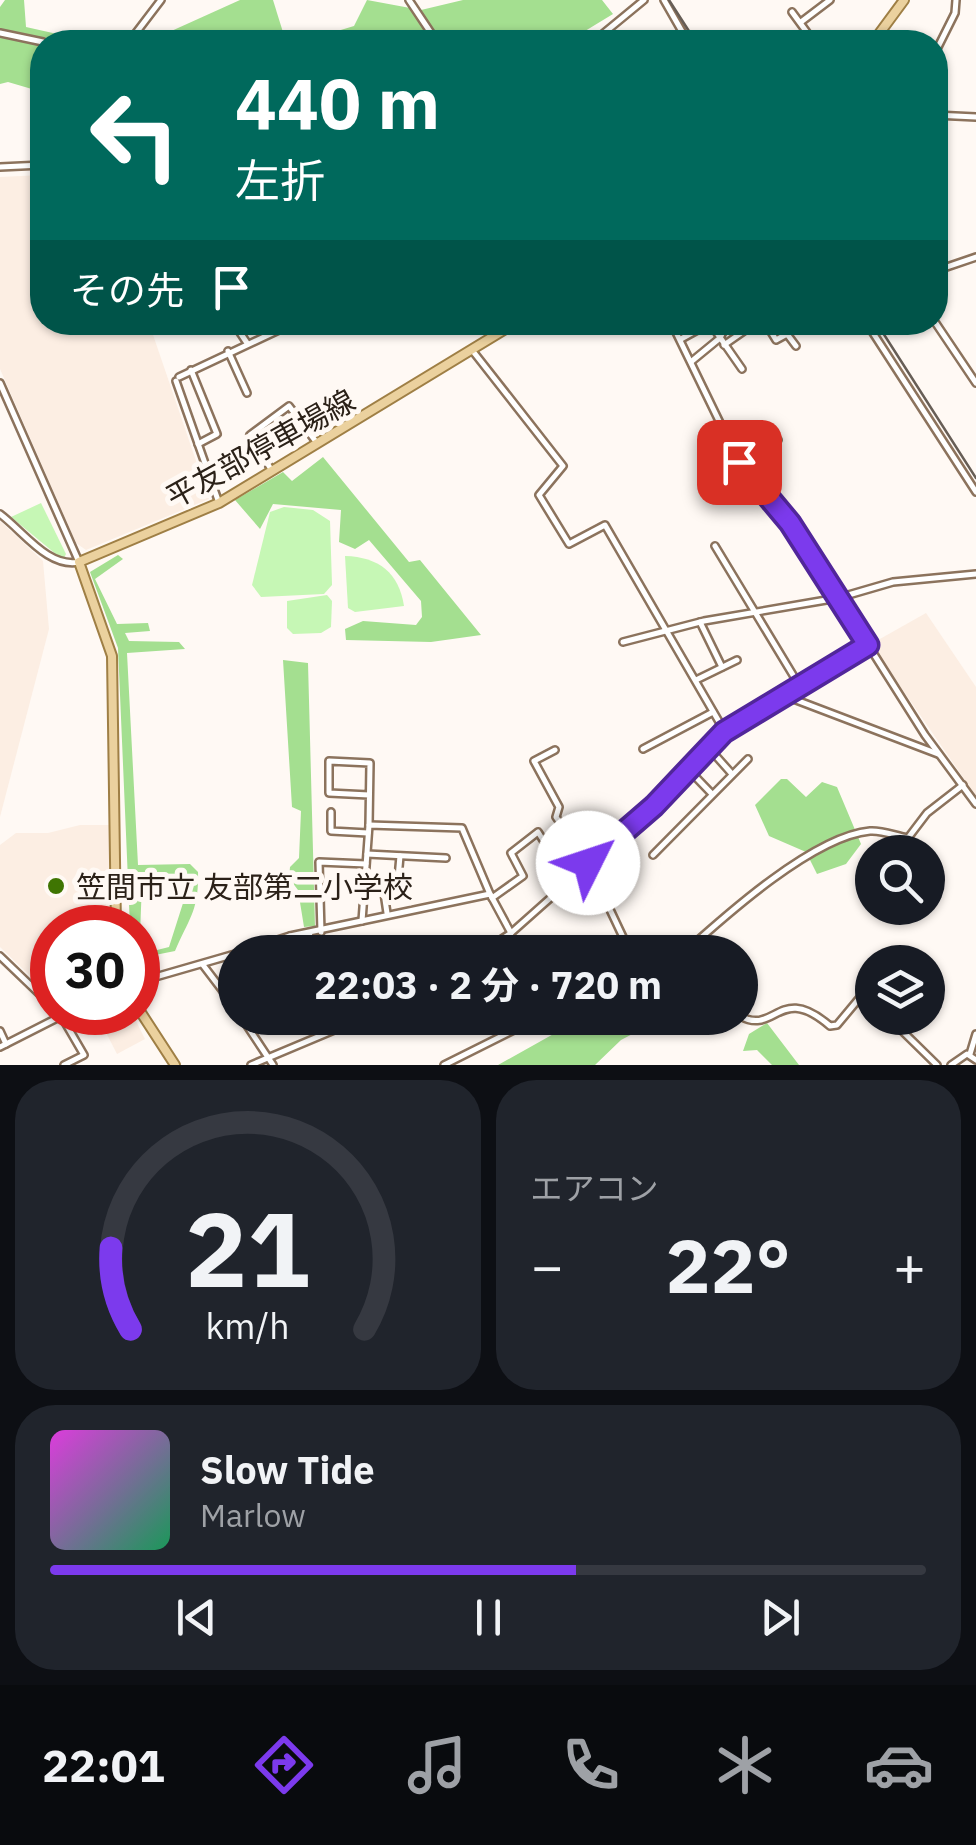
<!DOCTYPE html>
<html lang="ja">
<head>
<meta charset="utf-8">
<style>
	:root { --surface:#171b24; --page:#20242c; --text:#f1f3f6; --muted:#9ea1a6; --line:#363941; --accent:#7c3aed }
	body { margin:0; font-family:"IBM Plex Sans","Noto Sans JP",sans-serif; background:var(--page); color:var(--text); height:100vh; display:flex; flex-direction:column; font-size:38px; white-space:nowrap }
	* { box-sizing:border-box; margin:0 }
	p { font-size:32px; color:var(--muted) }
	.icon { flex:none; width:55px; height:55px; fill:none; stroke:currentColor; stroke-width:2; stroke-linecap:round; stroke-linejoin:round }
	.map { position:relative; height:1065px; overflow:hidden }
	.details { display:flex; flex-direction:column; gap:15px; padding:15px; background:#0d0f14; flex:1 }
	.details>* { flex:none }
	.hud { position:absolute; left:30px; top:30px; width:918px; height:305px; border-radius:40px; box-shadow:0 2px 8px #0004; background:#00695c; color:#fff; overflow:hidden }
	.controls { position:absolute; left:855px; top:835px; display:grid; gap:20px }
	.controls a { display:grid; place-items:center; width:90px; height:90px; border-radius:50%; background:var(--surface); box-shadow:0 2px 8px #0004; font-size:50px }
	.speed { position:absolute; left:30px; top:905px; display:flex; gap:20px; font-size:50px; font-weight:700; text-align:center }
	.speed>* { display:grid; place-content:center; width:130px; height:130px; border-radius:50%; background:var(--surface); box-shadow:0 2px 8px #0004; line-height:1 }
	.speed .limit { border:15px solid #d22; background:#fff; color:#111 }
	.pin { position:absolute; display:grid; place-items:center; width:85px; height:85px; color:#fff; margin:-42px; border-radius:20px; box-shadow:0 5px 15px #0006 }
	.me { position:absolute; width:110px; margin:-55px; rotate:49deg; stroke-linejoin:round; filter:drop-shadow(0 0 8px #0008) }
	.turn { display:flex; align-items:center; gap:35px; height:210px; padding:0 40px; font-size:45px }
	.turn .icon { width:130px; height:130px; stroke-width:2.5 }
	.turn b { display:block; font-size:70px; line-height:85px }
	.then { display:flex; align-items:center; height:95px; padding:0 40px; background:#0003; gap:20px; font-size:38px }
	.big { font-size:75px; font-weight:700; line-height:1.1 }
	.details .tile { flex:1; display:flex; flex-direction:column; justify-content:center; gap:15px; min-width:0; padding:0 35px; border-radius:40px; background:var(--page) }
	.details .dial { align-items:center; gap:0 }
	.dial svg { height:260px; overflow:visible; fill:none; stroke:var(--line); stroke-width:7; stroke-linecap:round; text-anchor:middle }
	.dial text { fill:var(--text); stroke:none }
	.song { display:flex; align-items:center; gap:30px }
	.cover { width:120px; height:120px; border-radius:15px; background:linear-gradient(135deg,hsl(300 70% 55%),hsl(150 70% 35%)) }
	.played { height:10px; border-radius:5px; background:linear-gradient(90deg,var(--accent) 60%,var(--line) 60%) }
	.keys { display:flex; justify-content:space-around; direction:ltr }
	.heat { display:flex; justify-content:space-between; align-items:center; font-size:55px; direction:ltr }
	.details .tiles { flex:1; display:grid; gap:15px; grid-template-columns:1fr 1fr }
	.tile:last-child { grid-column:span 2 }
	.trip { position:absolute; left:218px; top:935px; width:540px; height:100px; border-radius:50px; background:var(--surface); box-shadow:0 2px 8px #0004; font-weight:700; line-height:100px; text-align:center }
	.tabs { display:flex; height:160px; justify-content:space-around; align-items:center; background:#090b0e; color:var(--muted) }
	.tabs .icon { width:70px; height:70px }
	.tabs .on { color:var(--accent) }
	.tabs b { font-size:45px; color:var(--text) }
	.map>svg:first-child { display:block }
</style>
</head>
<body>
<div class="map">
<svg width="976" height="1065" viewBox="0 0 976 1065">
	<rect width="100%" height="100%" fill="#fff9f4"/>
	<!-- built -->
	<g fill="#fceee3">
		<path d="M42,175V322L149,323L209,499L86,550L76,543L0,369V177Z"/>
		<path d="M0,521L43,561L49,629L0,817Z"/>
		<path d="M926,613L976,687V796L871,644Z"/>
		<path d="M80,825H112L113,927L52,928V997L0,947V845L16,833H48Z"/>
		<path d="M96,1013H132L145,1039L117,1054Z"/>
	</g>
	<!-- green -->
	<g fill="#c6f7b5">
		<path d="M41,503L66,554L63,560L11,517Z"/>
		<path d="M284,507L313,510L330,521L332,585L324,594L261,597L252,585L270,512Z"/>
		<path d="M345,556C379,557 399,573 404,606L355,612L348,608Z"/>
		<path d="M327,595L332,601L331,627L321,633L293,634L287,628V601Z"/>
	</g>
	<!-- forest -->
	<g fill="#a4df90">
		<path d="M5,0H24L26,27L93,42H42V92L8,82L0,84V7Z"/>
		<path d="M240,0H273L286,42H147Z"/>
		<path d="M367,0L421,10L463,0H602L613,14L567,42H301L354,26Z"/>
		<path d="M323,457L409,562L420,560L481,635L431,642L346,640L345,629L363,621L416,625L422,617L421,601L369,540L355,549L339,542L341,510L273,504L260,529L235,500L283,472L292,481Z"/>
		<path d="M118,555L123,559L95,579L117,624L148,623L150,631L125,633L129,641L179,642L185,649L127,653L138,865L190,864L198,872C199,911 189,918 175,951L150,956L149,952L169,947L184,900L192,896L189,881L142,883L140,934L138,928L130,927L118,648L90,572Z"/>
		<path d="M283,660L308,663L315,926L304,927L298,890L289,878L290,867L299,858L301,811L292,807Z"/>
		<path d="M781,779H787L806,797L822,782L837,787L861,844L846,864L817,874L806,852L769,836L755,805Z"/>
		<path d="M582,1018H663L621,1040L595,1065H498Z"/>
		<path d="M767,1023L799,1065H772L757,1050L743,1051L749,1034Z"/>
	</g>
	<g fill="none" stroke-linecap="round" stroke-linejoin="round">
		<!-- minor casing -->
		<g stroke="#8c735d" stroke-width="10">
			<g id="minor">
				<path d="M409,0L437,42"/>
				<path d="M664,0L688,42"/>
				<path d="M792,12L814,42"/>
				<path d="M801,22L830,0"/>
				<path d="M0,33L43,42"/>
				<path d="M129,42L161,0"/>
				<path d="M593,42L644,0"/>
				<path d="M935,53L955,13L956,0"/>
				<path d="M935,115L976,117"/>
				<path d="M0,167L42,165"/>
				<path d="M935,271L976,257"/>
				<path d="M233,322L247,343"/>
				<path d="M671,322L739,462L791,523L925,735L976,804"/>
				<path d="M765,322L776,340L787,334L796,346"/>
				<path d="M866,322L976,492"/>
				<path d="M935,322L976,383"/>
				<path d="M681,339L710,323L742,369"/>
				<path d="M724,345L757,322"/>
				<path d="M472,350L563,466L539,495L569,544L605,525L725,732"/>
				<path d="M228,351L247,393"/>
				<path d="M692,361L720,338L728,322"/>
				<path d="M191,370L217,434L198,444"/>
				<path d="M179,377L296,322"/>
				<path d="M176,381L219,503"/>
				<path d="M0,383L79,562C48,568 24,532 0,514"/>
				<path d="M739,462L778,440"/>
				<path d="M207,470L256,446"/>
				<path d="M272,471L250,435L289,406L317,443"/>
				<path d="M715,546L799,685"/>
				<path d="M700,622L722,667"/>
				<path d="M623,642L704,621L838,598L893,582L976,574"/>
				<path d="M696,680L737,660"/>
				<path d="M783,695L938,754"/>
				<path d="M708,747L732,774"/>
				<path d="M643,749L713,712"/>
				<path d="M555,750L534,761L559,807L556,817L588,863L630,952"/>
				<path d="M687,768L712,794"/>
				<path d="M331,812V831L368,833"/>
				<path d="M369,825L370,763L329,761V793L369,795"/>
				<path d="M908,838L909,852"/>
				<path d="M367,854L446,858"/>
				<path d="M653,855L748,759"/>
				<path d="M492,898L523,876L511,853L538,832L569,881"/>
				<path d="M387,913L384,893L397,889L400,856"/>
				<path d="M362,921L369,825L462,828L490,894"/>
				<path d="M321,932L319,862L366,864"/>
				<path d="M309,933L315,952"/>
				<path d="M290,936L295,952"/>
				<path d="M240,952L290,936L490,894L511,933"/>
				<path d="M482,952L511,933L654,806L725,732L868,645"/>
				<path d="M685,952C726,915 814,836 870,831C882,830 896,836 908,838L927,813L963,785"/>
				<path d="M0,956L52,1006"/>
				<path d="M203,965L235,1007"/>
				<path d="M138,982L235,954"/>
				<path d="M863,995L872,1003"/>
				<path d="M59,1012L84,1055L64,1065"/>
				<path d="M740,1016C776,1036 779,982 830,1026L837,1025L872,983"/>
				<path d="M242,1018L273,1065"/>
				<path d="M336,1018L340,1029"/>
				<path d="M889,1018L937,1065"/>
				<path d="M249,1027L265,1018"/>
				<path d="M0,1031L6,1044"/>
				<path d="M0,1047L69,1012"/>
				<path d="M970,1054L976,1034"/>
				<path d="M251,1065L363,1018"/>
				<path d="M444,1065L538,1018"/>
				<path d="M951,1065L967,1054L976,1060"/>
			</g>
		</g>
		<!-- major casing -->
		<g stroke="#9f7f45" stroke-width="12">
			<g id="major">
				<path d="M873,42L904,0"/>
				<path d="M116,928L112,656L79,562L219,503L517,322"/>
				<path d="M138,1008L175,1065"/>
			</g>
		</g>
		<!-- minor -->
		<use href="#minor" stroke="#fff" stroke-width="5"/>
		<!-- major -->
		<use href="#major" stroke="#ebd19e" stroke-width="8"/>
		<!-- rail -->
		<g stroke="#675e56" stroke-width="2.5">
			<path d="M669,0L696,42"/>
			<path d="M876,322L976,478"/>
		</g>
	</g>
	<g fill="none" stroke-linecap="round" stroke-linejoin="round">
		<!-- route casing -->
		<g stroke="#51269a" stroke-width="25">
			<path id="route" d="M588,863L654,806L724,732L868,645L790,523L739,462"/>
		</g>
		<!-- route -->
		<use href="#route" stroke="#7c3aed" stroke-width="18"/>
	</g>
	<!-- markers -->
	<circle fill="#3f7502" stroke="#fff9f4" stroke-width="4" cx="56" cy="886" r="10"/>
	<g text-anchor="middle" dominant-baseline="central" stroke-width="10" stroke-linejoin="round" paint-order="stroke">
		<!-- street labels -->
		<g font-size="30" fill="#2b2118" stroke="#fff9f4">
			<text transform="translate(260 448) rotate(-29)">平友部停車場線</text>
		</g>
		<!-- poi labels -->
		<g font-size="30" fill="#2b2118" stroke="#fff9f4" text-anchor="start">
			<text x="76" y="886">笠間市立 友部第二小学校</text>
		</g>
	</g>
</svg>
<div class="controls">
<a><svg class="icon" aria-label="search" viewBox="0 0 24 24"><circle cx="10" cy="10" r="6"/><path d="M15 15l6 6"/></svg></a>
<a><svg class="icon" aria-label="layers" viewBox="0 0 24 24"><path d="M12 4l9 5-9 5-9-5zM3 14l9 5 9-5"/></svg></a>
</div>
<div class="speed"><div class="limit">30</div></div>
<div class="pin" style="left:739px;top:462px;background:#d93025"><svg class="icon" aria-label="arrive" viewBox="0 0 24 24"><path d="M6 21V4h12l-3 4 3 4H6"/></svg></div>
<svg class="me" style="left:588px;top:863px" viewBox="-20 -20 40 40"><circle r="19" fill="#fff"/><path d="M0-13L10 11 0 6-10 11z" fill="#7c3aed"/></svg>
<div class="trip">22:03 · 2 分 · 720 m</div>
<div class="hud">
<div class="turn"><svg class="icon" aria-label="left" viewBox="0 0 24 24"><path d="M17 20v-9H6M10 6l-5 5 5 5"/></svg><div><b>440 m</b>左折</div></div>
<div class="then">その先<svg class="icon" aria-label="arrive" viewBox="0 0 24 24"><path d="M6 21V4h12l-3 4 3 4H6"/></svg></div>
</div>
</div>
<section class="details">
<div class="tiles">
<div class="tile dial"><svg viewBox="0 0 100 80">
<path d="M14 69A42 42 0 1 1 86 69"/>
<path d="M14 69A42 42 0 0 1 8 44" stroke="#7c3aed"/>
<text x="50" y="56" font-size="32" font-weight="700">21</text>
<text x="50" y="72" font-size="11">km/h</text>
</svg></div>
<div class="tile"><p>エアコン</p>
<div class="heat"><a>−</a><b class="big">22°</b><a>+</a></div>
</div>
<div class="tile">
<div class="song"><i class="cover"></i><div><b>Slow Tide</b><p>Marlow</p></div></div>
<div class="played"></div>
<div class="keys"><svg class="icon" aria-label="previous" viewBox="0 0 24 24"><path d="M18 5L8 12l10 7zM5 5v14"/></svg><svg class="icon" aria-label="pause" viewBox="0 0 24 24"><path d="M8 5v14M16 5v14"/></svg><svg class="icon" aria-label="next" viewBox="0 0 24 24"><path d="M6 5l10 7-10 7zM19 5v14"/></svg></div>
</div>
</div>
</section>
<nav class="tabs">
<b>22:01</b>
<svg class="icon on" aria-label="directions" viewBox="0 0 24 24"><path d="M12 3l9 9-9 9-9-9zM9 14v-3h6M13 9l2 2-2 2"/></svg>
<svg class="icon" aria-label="music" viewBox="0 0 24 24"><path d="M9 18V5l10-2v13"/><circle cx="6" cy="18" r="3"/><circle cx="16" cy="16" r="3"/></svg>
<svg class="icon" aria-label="phone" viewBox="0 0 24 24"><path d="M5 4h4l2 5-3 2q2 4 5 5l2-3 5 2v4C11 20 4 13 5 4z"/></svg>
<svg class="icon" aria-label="climate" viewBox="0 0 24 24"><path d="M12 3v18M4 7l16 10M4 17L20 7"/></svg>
<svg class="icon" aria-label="car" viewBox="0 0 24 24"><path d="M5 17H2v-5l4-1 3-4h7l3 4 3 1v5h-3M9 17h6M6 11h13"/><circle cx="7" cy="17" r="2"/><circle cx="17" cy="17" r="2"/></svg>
</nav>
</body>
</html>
